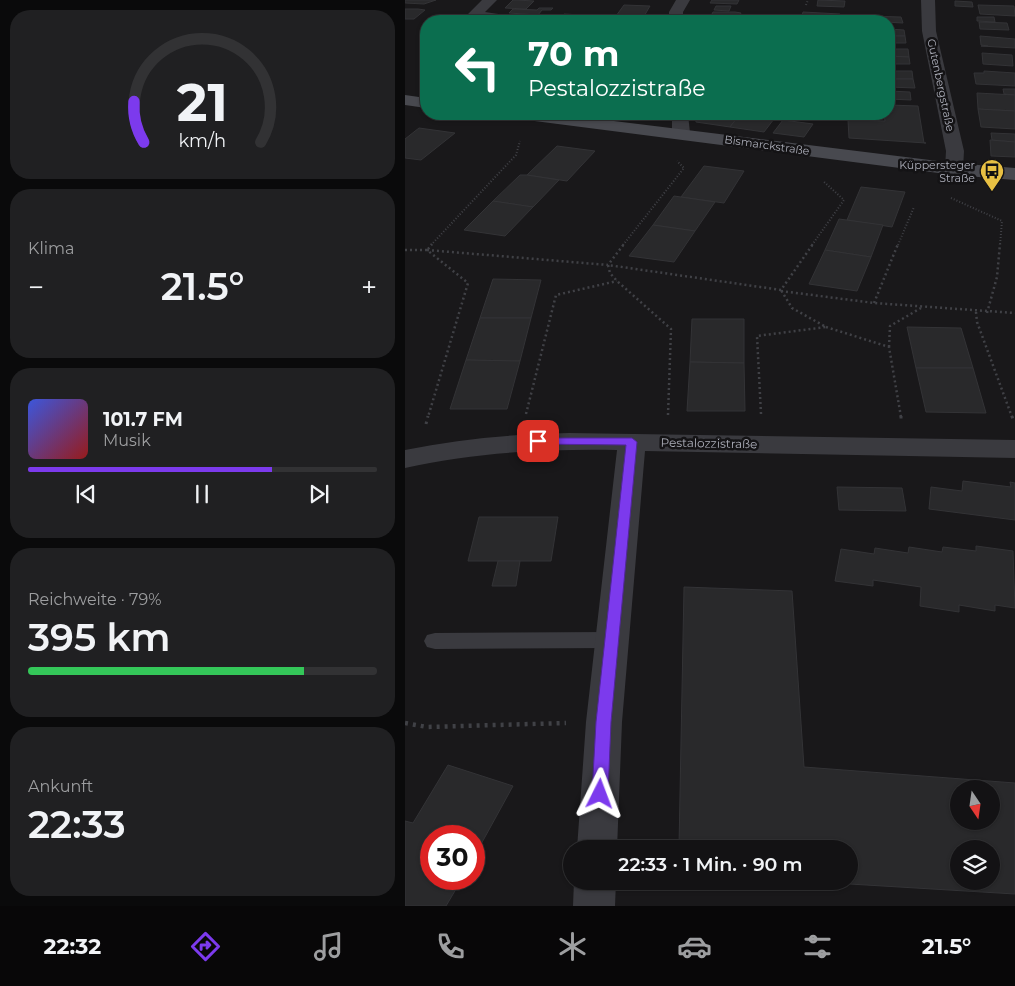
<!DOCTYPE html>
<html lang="de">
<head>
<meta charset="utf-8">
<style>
	:root { --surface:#131214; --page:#202022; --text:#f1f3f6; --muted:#9d9ea0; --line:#323234; --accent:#7c3aed }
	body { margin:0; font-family:Montserrat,sans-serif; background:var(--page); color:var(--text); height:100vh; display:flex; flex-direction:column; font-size:19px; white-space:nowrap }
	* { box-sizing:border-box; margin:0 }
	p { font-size:16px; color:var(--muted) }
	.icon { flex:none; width:28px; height:28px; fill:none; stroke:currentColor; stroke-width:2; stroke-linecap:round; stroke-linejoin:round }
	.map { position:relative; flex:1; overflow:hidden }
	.panel { display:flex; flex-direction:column; gap:10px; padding:10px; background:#0a0a0b; width:405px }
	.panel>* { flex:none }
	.banner { position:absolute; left:15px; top:15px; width:475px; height:105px; border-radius:20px; box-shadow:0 1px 4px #0004,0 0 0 1px var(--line); background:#0b6e4f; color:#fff; overflow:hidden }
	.needle { width:32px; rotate:167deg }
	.controls { position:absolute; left:545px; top:780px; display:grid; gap:10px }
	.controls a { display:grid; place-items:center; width:50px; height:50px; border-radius:50%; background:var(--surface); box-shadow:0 1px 4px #0004,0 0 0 1px var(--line); font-size:25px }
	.speed { position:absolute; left:15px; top:825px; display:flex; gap:10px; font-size:25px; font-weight:700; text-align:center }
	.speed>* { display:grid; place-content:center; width:65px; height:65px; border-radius:50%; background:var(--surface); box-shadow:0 1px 4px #0004,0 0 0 1px var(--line); line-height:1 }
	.speed .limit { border:8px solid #d22; background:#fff; color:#111 }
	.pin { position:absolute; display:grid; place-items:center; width:42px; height:42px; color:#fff; margin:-21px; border-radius:10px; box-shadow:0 2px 8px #0006 }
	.me { position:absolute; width:55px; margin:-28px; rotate:3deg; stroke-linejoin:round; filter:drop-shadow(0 0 4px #0008) }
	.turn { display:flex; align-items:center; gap:18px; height:105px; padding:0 25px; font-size:22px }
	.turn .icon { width:65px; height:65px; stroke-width:2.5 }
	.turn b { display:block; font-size:35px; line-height:42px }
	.big { font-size:38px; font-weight:600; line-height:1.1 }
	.panel .widget { flex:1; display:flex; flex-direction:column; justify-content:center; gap:8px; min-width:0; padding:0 18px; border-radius:20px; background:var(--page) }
	.panel .dial { align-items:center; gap:0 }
	.dial svg { height:130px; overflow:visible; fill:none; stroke:var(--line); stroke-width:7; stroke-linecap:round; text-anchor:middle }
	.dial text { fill:var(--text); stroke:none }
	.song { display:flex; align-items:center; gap:15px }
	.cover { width:60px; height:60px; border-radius:8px; background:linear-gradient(135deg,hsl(230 70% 55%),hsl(0 70% 35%)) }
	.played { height:5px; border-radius:2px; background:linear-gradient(90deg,var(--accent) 70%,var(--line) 70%) }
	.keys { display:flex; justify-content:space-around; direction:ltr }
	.heat { display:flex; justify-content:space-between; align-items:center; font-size:28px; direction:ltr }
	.charge { height:8px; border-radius:4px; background:linear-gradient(90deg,#34c759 79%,var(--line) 0) }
	.trip { position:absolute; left:158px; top:840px; width:295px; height:50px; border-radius:25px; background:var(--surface); box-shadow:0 1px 4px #0004,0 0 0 1px var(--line); font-weight:600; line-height:50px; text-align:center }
	.menu { display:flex; height:80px; justify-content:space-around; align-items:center; background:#080708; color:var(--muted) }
	.menu .icon { width:35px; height:35px }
	.menu .current { color:var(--accent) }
	.menu b { font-size:22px; color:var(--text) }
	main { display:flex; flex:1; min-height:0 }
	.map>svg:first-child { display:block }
</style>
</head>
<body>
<main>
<section class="panel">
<div class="widget dial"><svg viewBox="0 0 100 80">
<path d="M14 69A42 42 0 1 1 86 69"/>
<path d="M14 69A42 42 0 0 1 8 44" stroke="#7c3aed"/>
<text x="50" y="56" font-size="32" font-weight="700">21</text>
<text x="50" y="72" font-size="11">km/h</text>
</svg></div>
<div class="widget"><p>Klima</p>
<div class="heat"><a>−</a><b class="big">21.5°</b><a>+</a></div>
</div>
<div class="widget">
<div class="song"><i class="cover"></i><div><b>101.7 FM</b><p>Musik</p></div></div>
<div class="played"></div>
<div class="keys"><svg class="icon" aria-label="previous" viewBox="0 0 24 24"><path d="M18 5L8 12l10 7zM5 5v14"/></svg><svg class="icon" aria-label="pause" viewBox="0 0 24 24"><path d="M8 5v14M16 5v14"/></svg><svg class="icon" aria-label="next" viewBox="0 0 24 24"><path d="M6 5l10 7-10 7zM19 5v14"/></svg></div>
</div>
<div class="widget"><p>Reichweite · 79%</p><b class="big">395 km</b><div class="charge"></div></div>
<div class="widget"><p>Ankunft</p><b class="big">22:33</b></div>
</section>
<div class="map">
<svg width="610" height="906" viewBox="0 0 610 906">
	<rect width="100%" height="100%" fill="#19181a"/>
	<!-- building -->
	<g fill="#29292b" stroke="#333336" fill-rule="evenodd">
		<path d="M0,0H31L19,4L0,3Z"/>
		<path d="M108,0H111L129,1L121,9L100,8Z"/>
		<path d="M307,0H334L332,4L305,3Z"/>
		<path d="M413,0L440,1L439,7L412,6Z"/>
		<path d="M550,1L567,2L568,7L550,6Z"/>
		<path d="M219,5L245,6L238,18L211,16Z"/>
		<path d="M573,5L609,6L610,16L575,14Z"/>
		<path d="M311,6H326L324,11L309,10Z"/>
		<path d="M134,8H148L146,10H137L133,15L104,13L108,9L132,10Z"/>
		<path d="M0,9H13L20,10L9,19H0Z"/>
		<path d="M308,12H330L336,13L333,19H329L328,21L304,20Z"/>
		<path d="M398,12L435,14L434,21L387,20L388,16H397Z"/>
		<path d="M159,14L193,16L190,21L154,19Z"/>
		<path d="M211,16L238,18L235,21H208Z"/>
		<path d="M460,16L496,17L498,23L461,21Z"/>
		<path d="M572,17H589L590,22L572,21Z"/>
		<path d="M574,22L602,23L604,30L575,29Z"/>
		<path d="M484,29L499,30L500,36H484Z"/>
		<path d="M484,36H500L501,43H484Z"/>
		<path d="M575,36L610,39V48L576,46H583L576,45Z"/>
		<path d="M484,49H503L504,57L484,56Z"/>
		<path d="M577,53L607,55L608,66L578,64Z"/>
		<path d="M484,56L504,57L505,64H484Z"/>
		<path d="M484,71H507L508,79H484Z"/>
		<path d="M579,71L610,73V86L571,84L569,73H579Z"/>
		<path d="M484,79H508L510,88L484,87Z"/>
		<path d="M598,89H610V95L599,94Z"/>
		<path d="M484,91L505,92L506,100L484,99Z"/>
		<path d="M572,93L610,95V111L573,109Z"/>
		<path d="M484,105L513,106L519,143H521L444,138L443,120L480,121L479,114H484Z"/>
		<path d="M573,109L610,111V129L576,127Z"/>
		<path d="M290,114H335L325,127L291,122Z"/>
		<path d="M335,114H352L351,115L369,119L359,132L325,127Z"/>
		<path d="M409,114H436V117L409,116Z"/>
		<path d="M378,120L408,124L399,137L368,133Z"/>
		<path d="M14,128L50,133L16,160L0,158V139Z"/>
		<path d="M586,133L610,134V142L587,140Z"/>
		<path d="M585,140L610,142V157L586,156Z"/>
		<path d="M152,146L190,151L162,181L122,175Z"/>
		<path d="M299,166L339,171L319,203L276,197Z"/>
		<path d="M115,175H122L154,180L128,207L88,201Z"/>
		<path d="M456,187L500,192L487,227L442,220Z"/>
		<path d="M269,196L276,197L310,202L290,231L248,225Z"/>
		<path d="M88,201L128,207L100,236L59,230Z"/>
		<path d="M434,219L478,225L466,257L420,250Z"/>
		<path d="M248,225L290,231L269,262L224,256Z"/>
		<path d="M420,250L466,257L452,291L404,284Z"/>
		<path d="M88,279L136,280L126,318H75Z"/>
		<path d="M75,318H126L115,361L61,360Z"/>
		<path d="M287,319H339V363L285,362Z"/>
		<path d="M502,327L556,328L568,368H511Z"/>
		<path d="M61,360L115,361L102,409H45Z"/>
		<path d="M285,362L339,363L340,411H282Z"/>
		<path d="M511,368H568L581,413L521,412Z"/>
		<path d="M558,481L606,487L605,482L610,483V520L524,509L526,487L557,491Z"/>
		<path d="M432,487L497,488L501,511L434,510Z"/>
		<path d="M74,517H153L146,561H63Z"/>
		<path d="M571,546L608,551L610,608L590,605V611L554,605V612L515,606L516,587L468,580V586L430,581L436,549L469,554L470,548L503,553L504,547L537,552L538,547L571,551Z"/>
		<path d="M93,561H115L111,586H87Z"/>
		<path d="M279,587L387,591L399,767L610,783V894L428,883L444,881V849L274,847ZM554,789H586V821H554ZM554,849H586V881H554Z"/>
		<path d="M43,765L108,786L69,857V836H26V879H57L41,906H0V821L8,823Z"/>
	</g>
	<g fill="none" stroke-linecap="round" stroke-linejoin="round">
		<!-- path-far3 -->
		<g stroke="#404146" stroke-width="2" stroke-dasharray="1 2" stroke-linecap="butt">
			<path d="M401,5L403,0"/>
			<path d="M546,198L597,221L595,245"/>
			<path d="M26,245L111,155L115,141"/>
			<path d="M218,245L279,168L272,161"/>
			<path d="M407,245L439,200L418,181"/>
			<path d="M493,245L509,207"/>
		</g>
		<!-- path-far2 -->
		<g stroke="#404146" stroke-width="2.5" stroke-dasharray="2 3" stroke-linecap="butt">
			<path d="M23,249L27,244"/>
			<path d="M0,250H22L63,283L23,417"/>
			<path d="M22,250L203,265L219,244"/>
			<path d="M376,291L469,303L610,313"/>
			<path d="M469,303L493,244"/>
			<path d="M571,312L572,322L607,417"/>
			<path d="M582,313L592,277L595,244"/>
			<path d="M421,327L484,347L496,417"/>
			<path d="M484,347L485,326L516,308"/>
			<path d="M121,414L151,295L212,281"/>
			<path d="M356,414L352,336L421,327L387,308L376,290"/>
			<path d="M263,415L266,329L212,281L205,273L203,265L376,290L408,244"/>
		</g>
		<!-- path-far1 -->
		<g stroke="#404146" stroke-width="3" stroke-dasharray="2.5 4" stroke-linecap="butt">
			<path d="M496,416V419"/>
			<path d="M607,416L608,420"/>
			<path d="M21,424L23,416"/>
		</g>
		<!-- path -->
		<path stroke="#404146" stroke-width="4.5" stroke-dasharray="3 5" stroke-linecap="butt" d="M0,723L22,727L161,723"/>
		<!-- lane -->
		<path fill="#3a3a3f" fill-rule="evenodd" d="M207,632L215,634L218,640L215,646L207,648L30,649L22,647L19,641L22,635L30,633Z"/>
		<!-- street -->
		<g fill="#3a3a3f" fill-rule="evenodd">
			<path d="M77,0H92L80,12L113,17L120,21H85L64,18L62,15Z"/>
			<path d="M271,0H285L278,12V21H264V12Z"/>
			<path d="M516,0H530L531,31L559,151L558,169L556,173L549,175L542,173L540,169L541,151L517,31Z"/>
			<path d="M267,114H283L285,133L282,137L276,138L270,137L267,133Z"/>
			<path d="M164,433L610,440V458L240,451L217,722L212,849H172L181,722L212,450C140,449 70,452 0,468V450C54,439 108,434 164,433Z"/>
			<path d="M169,881H211L210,906H168Z"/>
		</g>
		<!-- secondary -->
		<g fill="#48494f" fill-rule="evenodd">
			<path d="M0,95L21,98V108L0,105Z"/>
			<path d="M106,114H152L549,163L610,168V180L549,175L114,119L108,118Z"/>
		</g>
	</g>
	<!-- route -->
	<path fill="#7c3aed" stroke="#51269a" d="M133,438H227L232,442L206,722L203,794L201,799L195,801L189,799L187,794L191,722L221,445L129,444L128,441Z"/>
	<!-- icons -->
	<defs>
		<g id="bus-pin" transform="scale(1.25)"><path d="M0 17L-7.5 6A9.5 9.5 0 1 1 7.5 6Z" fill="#e8c043" stroke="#141315"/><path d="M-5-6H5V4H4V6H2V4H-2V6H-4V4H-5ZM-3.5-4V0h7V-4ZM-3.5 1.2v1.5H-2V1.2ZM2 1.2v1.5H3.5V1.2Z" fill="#111"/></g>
	</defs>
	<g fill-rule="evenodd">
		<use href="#bus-pin" x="587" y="171"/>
	</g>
	<g text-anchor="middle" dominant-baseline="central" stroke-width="5" stroke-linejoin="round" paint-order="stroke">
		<!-- far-street labels -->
		<g font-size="11" fill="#acaeb9" stroke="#141315">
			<text transform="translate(536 85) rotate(78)">Gutenbergstraße</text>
			<text transform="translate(362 145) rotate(8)">Bismarckstraße</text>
		</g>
		<!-- far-poi labels -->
		<g font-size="11" fill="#acaeb9" stroke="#141315" text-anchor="end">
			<text x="570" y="165">Küppersteger<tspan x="570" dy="13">Straße</tspan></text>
		</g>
		<!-- street labels -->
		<g font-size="12" fill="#acaeb9" stroke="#141315">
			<text transform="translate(304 443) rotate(1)">Pestalozzistraße</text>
		</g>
	</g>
</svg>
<div class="controls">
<a><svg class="needle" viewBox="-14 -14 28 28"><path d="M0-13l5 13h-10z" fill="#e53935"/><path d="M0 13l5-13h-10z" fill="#9d9ea0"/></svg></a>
<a><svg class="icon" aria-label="layers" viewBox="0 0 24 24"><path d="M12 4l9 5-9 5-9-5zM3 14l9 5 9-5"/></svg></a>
</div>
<div class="speed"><div class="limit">30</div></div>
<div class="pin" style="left:133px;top:441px;background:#d93025"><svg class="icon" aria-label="arrive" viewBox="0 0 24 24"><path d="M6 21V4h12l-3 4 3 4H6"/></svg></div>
<svg class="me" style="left:195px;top:794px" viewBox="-20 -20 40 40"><path d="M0-17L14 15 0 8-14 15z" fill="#7c3aed" stroke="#fff" stroke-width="4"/></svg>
<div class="trip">22:33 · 1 Min. · 90 m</div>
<div class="banner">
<div class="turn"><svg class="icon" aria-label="left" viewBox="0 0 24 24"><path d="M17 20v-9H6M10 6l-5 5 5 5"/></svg><div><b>70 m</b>Pestalozzistraße</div></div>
</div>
</div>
</main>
<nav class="menu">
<b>22:32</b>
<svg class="icon current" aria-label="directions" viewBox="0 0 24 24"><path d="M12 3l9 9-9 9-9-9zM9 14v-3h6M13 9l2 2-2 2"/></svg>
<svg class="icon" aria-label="music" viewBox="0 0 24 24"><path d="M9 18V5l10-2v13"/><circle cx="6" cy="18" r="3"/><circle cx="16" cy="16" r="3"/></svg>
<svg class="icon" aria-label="phone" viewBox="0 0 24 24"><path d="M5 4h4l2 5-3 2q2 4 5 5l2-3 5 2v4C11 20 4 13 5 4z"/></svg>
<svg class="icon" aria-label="climate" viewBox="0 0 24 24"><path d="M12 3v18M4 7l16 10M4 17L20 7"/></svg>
<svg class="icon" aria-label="car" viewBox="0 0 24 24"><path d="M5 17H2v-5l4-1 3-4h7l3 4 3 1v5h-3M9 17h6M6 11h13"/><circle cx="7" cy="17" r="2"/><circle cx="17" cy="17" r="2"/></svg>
<svg class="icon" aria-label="filters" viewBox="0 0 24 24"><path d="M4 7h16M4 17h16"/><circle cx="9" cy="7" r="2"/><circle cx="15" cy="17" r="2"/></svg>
<b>21.5°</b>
</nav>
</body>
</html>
